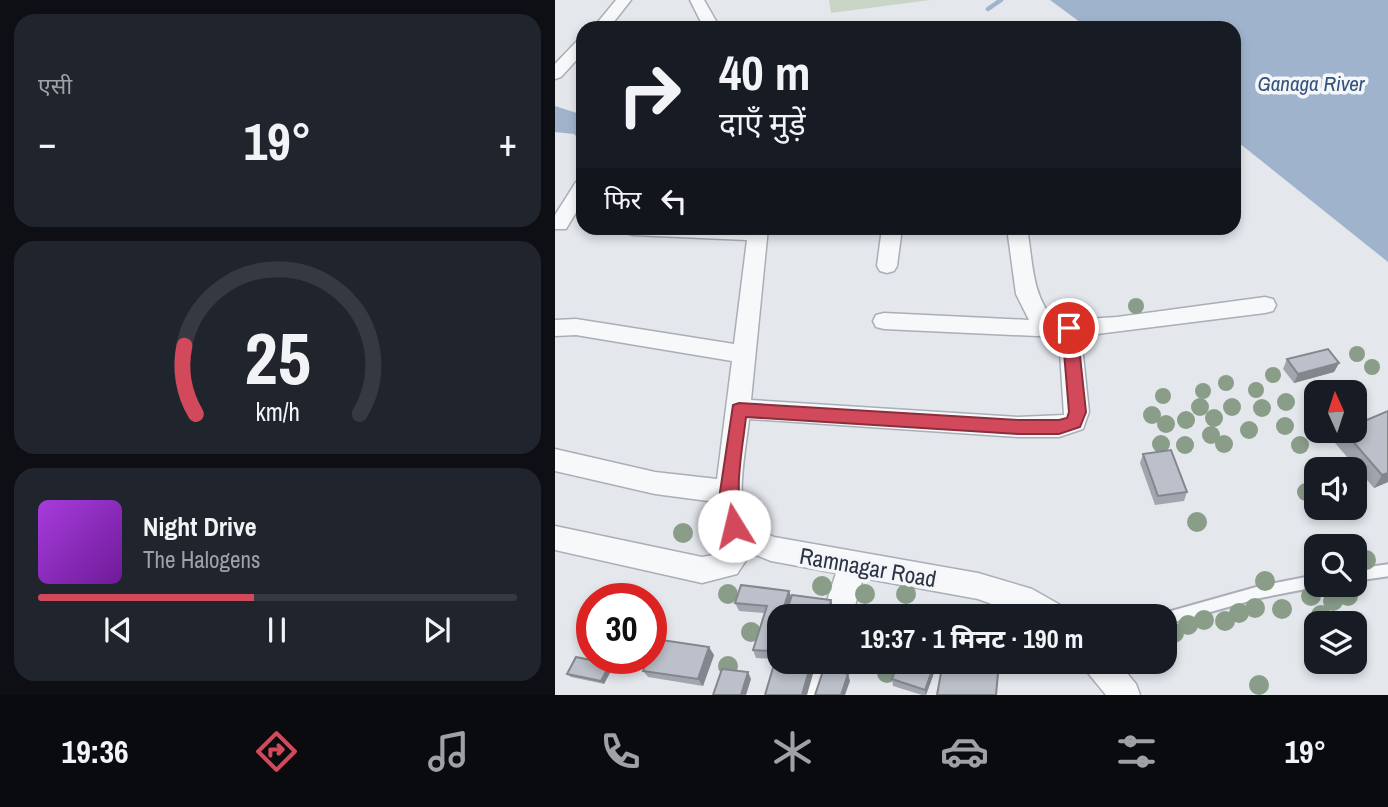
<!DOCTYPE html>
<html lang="hi">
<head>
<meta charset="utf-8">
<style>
	:root { --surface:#171b24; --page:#20242c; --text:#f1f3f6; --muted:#9ea1a6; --line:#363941; --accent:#d1495b }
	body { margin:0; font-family:"Archivo Narrow","Noto Sans Devanagari",sans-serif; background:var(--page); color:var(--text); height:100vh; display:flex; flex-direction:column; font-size:26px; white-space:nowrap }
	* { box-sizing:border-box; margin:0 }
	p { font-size:23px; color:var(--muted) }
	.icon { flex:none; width:38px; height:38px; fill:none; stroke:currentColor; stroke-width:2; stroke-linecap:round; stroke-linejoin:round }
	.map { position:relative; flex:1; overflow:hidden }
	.sheet { display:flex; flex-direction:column; gap:14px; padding:14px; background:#0d0f14; width:555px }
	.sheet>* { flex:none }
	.banner { position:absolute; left:21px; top:21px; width:665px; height:214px; border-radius:21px; box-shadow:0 4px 10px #0003; background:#171b24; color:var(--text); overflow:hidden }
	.needle { width:46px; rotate:357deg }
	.fabs { position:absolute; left:749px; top:380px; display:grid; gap:14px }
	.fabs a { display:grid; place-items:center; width:63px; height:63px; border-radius:14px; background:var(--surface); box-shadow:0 4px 10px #0003; font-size:35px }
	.speed { position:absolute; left:21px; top:583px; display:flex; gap:14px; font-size:35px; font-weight:700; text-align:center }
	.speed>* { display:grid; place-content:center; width:91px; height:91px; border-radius:50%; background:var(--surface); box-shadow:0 4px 10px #0003; line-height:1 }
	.speed .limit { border:10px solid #d22; background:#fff; color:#111 }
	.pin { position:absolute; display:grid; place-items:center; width:60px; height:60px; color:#fff; margin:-30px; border:4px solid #fff; border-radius:50%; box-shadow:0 2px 7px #0007 }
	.me { position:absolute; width:77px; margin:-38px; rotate:351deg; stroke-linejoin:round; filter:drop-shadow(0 0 5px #0008) }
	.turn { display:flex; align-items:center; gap:24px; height:147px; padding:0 28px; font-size:32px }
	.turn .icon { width:91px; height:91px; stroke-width:2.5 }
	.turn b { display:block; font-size:49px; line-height:60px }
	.then { display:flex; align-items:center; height:66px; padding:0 28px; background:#0003; gap:14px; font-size:26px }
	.big { font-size:52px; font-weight:700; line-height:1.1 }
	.sheet .tile { flex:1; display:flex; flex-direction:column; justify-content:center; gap:10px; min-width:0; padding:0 24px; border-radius:21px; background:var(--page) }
	.sheet .dial { align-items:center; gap:0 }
	.dial svg { height:182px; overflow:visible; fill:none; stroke:var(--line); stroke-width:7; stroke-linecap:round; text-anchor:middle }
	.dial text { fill:var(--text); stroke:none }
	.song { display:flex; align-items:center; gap:21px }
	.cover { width:84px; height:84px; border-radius:10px; background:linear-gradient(135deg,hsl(280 70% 55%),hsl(280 70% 35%)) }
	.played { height:7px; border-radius:4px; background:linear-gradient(90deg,var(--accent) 45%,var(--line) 45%) }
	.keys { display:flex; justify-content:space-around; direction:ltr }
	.heat { display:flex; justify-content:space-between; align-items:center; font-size:38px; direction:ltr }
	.trip { position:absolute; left:212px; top:604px; width:410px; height:70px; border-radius:21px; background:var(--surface); box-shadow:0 4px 10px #0003; font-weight:700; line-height:70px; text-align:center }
	.tab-bar { display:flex; height:112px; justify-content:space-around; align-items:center; background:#090b0e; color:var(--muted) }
	.tab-bar .icon { width:49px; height:49px }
	.tab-bar .on { color:var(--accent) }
	.tab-bar b { font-size:32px; color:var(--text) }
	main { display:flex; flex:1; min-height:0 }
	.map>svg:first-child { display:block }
</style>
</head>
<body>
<main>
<section class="sheet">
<div class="tile"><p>एसी</p>
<div class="heat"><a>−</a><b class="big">19°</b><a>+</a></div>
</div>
<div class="tile dial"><svg viewBox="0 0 100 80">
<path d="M14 69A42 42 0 1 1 86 69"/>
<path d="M14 69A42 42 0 0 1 9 39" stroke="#d1495b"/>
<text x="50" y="56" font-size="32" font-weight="700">25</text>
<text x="50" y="72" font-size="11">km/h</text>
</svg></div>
<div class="tile">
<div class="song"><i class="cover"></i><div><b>Night Drive</b><p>The Halogens</p></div></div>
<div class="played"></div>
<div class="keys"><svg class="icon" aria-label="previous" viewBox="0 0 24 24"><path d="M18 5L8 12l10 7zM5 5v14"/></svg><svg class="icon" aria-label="pause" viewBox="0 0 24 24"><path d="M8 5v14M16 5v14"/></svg><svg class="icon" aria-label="next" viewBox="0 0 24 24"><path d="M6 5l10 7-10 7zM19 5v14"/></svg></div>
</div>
</section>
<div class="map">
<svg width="834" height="695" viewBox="0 0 834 695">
	<rect width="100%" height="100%" fill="#e4e7ec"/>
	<!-- green -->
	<path fill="#c9d6c5" d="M274,0H375L276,13Z"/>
	<!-- water -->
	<g fill="#9fb4cc">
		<path d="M495,0H833V262L679,139V28H533Z"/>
		<path d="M0,106L28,115V143L19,134L0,132Z"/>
	</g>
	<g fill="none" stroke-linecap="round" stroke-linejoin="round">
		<!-- stream -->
		<path stroke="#9fb4cc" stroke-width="4.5" d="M433,9L446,0"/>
		<!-- lane casing -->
		<g stroke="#a9aeb7" stroke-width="4">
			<g id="lane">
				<path d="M834,564V576L800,581V569Z"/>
				<path d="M761,575V584H766L761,587L705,598L609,625V616H604L609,613L705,586Z"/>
			</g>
		</g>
		<!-- street casing -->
		<g stroke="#a9aeb7" stroke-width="3">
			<g id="street">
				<path d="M61,0H76L54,28H38Z"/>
				<path d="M135,0H149L165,28H149Z"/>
				<path d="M28,39V53L6,77L0,79V64L22,41Z"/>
				<path d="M28,180V201L11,229H0V215L21,182Z"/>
				<path d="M68,228H213L196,400L463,417L509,415L504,337L329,329L321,327L318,321L321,315L329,313L474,320L461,294L452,228H472C478,261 476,295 500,321L562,317L710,297L718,299L721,305L718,311L710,313L526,336L534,412L528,429L504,437H463L194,419C192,443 180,498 192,518C197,527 209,533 219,537L423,573L477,589L507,606L512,616H470L423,599L308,578L297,616H267L281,573L216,561L196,553L182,574L147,583L0,550V526L147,557L164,554L175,538L166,522L161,502L100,494L0,471V449L100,472L162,479L177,361L21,335L0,336V320L21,319L179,344L192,240L78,235L71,233Z"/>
				<path d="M327,228H347L342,266L339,271L332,273L325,271L322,266Z"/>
				<path d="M254,662H284L274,695H244Z"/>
				<path d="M529,662H563L581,684L585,695H551L533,673Z"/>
			</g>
		</g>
		<!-- lane -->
		<use href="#lane" fill="#f7f8fa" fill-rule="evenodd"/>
		<!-- street -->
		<use href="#street" fill="#f7f8fa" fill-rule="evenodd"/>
	</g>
	<!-- trees -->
	<g fill="#899d89">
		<circle cx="581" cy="306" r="8"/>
		<circle cx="802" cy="354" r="8"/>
		<circle cx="817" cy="367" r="8"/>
		<circle cx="718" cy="375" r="8"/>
		<circle cx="671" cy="383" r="8"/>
		<circle cx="701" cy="390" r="8"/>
		<circle cx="648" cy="391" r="8"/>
		<circle cx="608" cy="396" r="8"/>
		<circle cx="731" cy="402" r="9"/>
		<circle cx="645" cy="407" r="9"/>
		<circle cx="677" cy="407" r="9"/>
		<circle cx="707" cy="408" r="9"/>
		<circle cx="597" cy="415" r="9"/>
		<circle cx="659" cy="418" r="9"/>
		<circle cx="631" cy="420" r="9"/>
		<circle cx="611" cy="424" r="9"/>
		<circle cx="730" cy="426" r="9"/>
		<circle cx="694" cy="430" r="9"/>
		<circle cx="656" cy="435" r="9"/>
		<circle cx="606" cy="444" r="9"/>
		<circle cx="669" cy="444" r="9"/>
		<circle cx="630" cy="445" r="9"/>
		<circle cx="745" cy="445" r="9"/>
		<circle cx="751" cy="492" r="9"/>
		<circle cx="642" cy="522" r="10"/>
		<circle cx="128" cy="533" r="10"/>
		<circle cx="811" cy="560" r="10"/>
		<circle cx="710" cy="581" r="10"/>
		<circle cx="267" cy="586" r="10"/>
		<circle cx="173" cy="594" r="10"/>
		<circle cx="310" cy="594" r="10"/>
		<circle cx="351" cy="594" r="10"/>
		<circle cx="756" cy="596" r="10"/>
		<circle cx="793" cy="596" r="10"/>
		<circle cx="778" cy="601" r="10"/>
		<circle cx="700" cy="608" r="10"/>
		<circle cx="727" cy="609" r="10"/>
		<circle cx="684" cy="613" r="10"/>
		<circle cx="766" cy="615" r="10"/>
		<circle cx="649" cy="620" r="10"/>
		<circle cx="670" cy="621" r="10"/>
		<circle cx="633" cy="625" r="10"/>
		<circle cx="196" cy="632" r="10"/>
		<circle cx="619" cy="633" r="10"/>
		<circle cx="173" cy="666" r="10"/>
		<circle cx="332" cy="673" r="10"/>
		<circle cx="704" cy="685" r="10"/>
	</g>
	<!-- wall -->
	<g fill="#a1a5ae">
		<path d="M732,359L784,363L779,372L739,383L728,369Z"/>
		<path d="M787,430H800L833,482L819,488L780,443Z"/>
		<path d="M588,454L632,492L629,501L600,505L585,463Z"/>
		<path d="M234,591L236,597L276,600L278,607L224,616V662H264L263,667L227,662L255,667L258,674L222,662L219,656V659L201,658L198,650L210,613L184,611L180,603Z"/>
		<path d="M159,655L148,686L93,677L88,671Z"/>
		<path d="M278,662H321L318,672L279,666Z"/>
		<path d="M343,662H383L371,695H367L338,686L337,679Z"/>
		<path d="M55,664L58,667L49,684L16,677L12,674Z"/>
	</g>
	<!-- shaded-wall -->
	<g fill="#83868d">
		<path d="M784,363L779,372L739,383L743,374Z"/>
		<path d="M833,473V482L819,488L827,475Z"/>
		<path d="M234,591L237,599L231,616H226Z"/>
		<path d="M276,600L278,607L276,616H272Z"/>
		<path d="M224,623V641L219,659L215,651Z"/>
		<path d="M154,647L159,655L148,686L143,679Z"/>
		<path d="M317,662H321L318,672L316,665Z"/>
		<path d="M380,662H383L371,695L370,690Z"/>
		<path d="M55,664L58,667L49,684L46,681Z"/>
		<path d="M255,667L258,674L252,695H247Z"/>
		<path d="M193,672L196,679L191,695H186Z"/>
		<path d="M293,674L295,681L290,695H286Z"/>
	</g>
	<!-- building -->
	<g fill="#bbc0ca" stroke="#83868d" stroke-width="2">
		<path d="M773,349L784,363L743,374L732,359Z"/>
		<path d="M833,411V473L827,475L788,430H800V425Z"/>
		<path d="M616,450L632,492L603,496L588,454Z"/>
		<path d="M186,585L234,591L226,616H224V623L215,651L198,650L212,606L180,603Z"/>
		<path d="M237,595L276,600L272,616H230Z"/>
		<path d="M292,607L330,613L329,616H289Z"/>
		<path d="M224,638V655H219Z"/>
		<path d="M100,639L154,647L143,679L88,671L93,658H96V649Z"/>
		<path d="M21,657L55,664L46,681L12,674Z"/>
		<path d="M220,661L255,667L247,695H210Z"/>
		<path d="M294,662H317L316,665Z"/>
		<path d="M343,662H380L370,690L337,679Z"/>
		<path d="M388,662H444L441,695H382Z"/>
		<path d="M269,668L293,674L286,695H260Z"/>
		<path d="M167,669L193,672L186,695H158Z"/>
	</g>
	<!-- route -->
	<path fill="#d1495b" stroke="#882f3b" stroke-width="2" d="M514,322L522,328L531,412L525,427L504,434H463L191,417C187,453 178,491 189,526L186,531L179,534L173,531L165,509V492L178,405L184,403L463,420H504L512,418L514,412L507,328Z"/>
	<g text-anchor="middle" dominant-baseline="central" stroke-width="7" stroke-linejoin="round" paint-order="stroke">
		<!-- far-water labels -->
		<g font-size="21" font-style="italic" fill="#34527a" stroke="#f4f6f9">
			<text x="756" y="83">Ganaga River</text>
		</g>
		<!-- street labels -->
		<g font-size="23" fill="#2b3445" stroke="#f4f6f9">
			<text transform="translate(313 567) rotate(10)">Ramnagar Road</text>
		</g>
	</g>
</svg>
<div class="fabs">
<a><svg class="needle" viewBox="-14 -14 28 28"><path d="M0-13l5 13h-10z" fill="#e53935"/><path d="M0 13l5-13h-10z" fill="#9ea1a6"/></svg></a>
<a><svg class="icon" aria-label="sound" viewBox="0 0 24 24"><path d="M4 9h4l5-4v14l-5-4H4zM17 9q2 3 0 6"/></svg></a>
<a><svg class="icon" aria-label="search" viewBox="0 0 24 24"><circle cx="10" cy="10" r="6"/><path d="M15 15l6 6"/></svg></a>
<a><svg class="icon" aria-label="layers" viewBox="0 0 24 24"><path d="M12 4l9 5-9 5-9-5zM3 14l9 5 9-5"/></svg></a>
</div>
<div class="speed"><div class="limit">30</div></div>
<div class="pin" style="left:514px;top:328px;background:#d93025"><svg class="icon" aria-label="arrive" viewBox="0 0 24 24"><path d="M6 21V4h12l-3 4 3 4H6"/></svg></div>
<svg class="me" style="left:179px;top:526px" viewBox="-20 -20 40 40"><circle r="19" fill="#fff"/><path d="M0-13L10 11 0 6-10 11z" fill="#d1495b"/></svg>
<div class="trip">19:37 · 1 मिनट · 190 m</div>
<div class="banner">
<div class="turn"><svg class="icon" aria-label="right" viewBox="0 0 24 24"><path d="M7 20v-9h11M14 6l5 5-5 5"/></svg><div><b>40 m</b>दाएँ मुड़ें</div></div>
<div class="then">फिर<svg class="icon" aria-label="left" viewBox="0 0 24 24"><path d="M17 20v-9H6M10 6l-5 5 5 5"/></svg></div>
</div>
</div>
</main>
<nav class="tab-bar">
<b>19:36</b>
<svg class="icon on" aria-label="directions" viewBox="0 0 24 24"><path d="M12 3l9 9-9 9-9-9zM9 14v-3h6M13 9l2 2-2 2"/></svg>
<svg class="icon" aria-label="music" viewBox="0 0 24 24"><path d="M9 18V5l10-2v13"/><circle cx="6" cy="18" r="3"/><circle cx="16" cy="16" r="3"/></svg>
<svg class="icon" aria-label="phone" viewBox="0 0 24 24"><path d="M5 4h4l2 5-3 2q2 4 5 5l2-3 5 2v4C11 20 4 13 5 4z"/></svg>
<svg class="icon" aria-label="climate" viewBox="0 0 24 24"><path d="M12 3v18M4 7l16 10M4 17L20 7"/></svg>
<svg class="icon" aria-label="car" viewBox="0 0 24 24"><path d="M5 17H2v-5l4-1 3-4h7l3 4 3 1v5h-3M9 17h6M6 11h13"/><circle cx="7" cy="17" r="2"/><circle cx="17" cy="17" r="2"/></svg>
<svg class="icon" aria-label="filters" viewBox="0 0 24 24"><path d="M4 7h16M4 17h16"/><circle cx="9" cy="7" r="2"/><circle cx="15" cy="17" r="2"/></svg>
<b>19°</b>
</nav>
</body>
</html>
